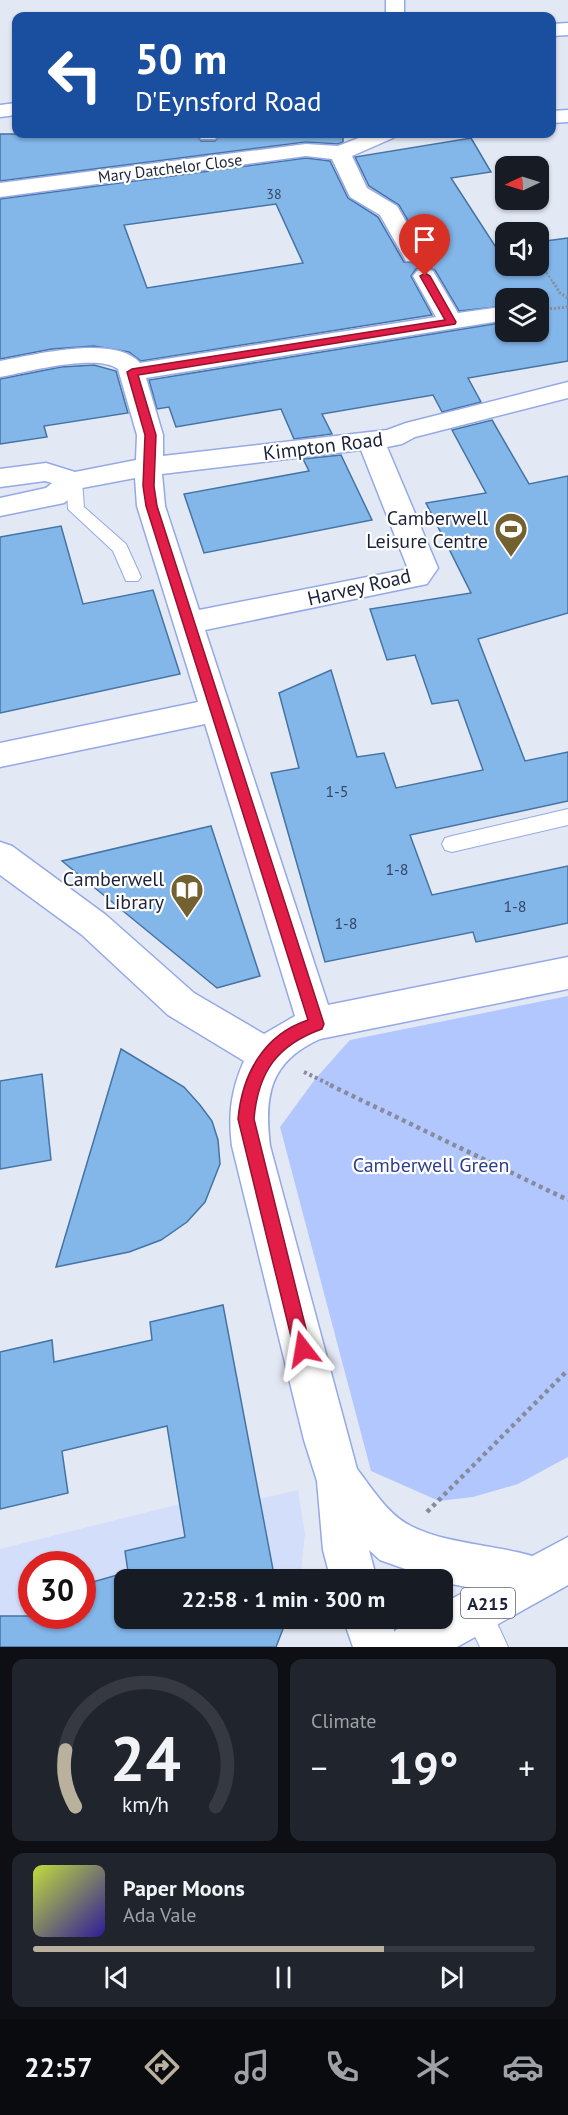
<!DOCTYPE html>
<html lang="en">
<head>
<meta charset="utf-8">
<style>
	:root { --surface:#171b24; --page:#20242c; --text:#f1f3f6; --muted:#9ea1a6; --line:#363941; --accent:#b9b19d }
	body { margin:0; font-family:"PT Sans",sans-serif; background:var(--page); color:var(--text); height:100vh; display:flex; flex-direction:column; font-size:22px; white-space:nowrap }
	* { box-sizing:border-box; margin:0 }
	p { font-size:20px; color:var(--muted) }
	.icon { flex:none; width:33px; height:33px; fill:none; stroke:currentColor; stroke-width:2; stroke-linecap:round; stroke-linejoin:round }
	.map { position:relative; height:1647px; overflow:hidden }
	.side { display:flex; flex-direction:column; gap:12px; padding:12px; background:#0d0f14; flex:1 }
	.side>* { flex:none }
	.top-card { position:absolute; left:12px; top:12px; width:544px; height:126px; border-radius:12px; box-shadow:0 2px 4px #0004; background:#1a4fa0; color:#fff; overflow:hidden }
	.needle { width:39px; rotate:266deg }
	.fabs { position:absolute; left:495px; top:156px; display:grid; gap:12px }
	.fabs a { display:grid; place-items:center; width:54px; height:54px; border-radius:12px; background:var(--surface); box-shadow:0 2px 4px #0004; font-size:30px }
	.speed { position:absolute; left:18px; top:1551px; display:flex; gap:12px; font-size:30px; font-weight:700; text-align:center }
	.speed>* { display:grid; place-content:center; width:78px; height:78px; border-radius:50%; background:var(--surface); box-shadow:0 2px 4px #0004; line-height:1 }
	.speed .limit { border:9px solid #d22; background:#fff; color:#111 }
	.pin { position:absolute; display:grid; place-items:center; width:51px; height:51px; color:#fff; margin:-62px -26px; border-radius:50% 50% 50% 0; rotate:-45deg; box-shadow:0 0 6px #0007 }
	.pin .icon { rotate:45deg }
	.me { position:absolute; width:66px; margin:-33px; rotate:346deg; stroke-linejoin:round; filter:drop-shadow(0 0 4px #0008) }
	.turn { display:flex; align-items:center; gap:21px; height:126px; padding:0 24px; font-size:27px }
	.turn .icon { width:78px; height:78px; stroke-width:2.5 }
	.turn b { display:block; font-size:42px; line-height:51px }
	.big { font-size:45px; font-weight:700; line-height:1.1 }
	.side .tile { flex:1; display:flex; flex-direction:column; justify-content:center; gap:9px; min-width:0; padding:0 21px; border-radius:12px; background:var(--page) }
	.side .dial { align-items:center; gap:0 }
	.dial svg { height:156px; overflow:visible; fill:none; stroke:var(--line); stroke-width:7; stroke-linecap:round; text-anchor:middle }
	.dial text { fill:var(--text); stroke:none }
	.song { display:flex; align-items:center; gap:18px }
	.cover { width:72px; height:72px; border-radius:9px; background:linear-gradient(135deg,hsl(70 70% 55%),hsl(250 70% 35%)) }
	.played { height:6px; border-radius:3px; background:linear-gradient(90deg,var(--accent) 70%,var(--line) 70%) }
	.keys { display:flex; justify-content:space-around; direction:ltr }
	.heat { display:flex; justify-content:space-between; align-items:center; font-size:33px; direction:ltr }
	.side .tiles { flex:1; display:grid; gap:12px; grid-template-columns:1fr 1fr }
	.tile:last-child { grid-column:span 2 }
	.trip { position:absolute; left:114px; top:1569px; width:339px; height:60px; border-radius:12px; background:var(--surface); box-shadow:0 2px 4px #0004; font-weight:700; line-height:60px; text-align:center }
	.dock { display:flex; height:96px; justify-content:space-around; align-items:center; background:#090b0e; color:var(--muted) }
	.dock .icon { width:42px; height:42px }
	.dock .selected { color:var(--accent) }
	.dock b { font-size:27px; color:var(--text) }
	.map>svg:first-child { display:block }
</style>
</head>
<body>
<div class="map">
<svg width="568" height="1647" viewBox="0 0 568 1647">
	<rect width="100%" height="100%" fill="#e3e8f5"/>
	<!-- built -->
	<path fill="#d3defa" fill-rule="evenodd" d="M298,1490L305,1534L300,1579L124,1580V1618L287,1619L276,1647H0V1549L180,1504L182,1517ZM32,1564H82V1616H32Z"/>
	<!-- green -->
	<path fill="#b3c7ff" d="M568,996V1457L518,1484L473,1497L439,1501L371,1471L280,1127L316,1078L350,1040Z"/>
	<!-- building -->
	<g fill="#83b6e9" stroke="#4474a4" stroke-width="1.5" fill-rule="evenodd">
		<path d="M0,134H196L201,141H215L221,134H343V142L338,144L306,142L0,181Z"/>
		<path d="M471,138L491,172L451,178L497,249L506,248V266H538V242L568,238V361L468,378L481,402L442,412L433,395L322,414L332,434L294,439L281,409L176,427L169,407L157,409L149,380L506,322V332H538V298H506V306L459,311L435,270L426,267L416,269L411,276L432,315L141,361L129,352L94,346L52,349L0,359V199L306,158L330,161L348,198L378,217L404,262L422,263L428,255L399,205L369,186L355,157ZM276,204L303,263L147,288L124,225Z"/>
		<path d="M94,365L116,371L128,413L44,426L47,437L0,444V379L61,367Z"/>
		<path d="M492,420L529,484L568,476V613L478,639L525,761L568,752V801L410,835L432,895L568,866V923L476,942L473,932L325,962L271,773L299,768L279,693L331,670L357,757L384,753L396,788L483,770L458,700L432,704L415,655L387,660L370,609L471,593L426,503L486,493L452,430Z"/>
		<path d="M341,455L372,520L204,553L184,494L309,471L303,459Z"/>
		<path d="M61,526L83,604L153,590L180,674L0,713V537Z"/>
		<path d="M211,826L260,976L217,988L62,861Z"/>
		<path d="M121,1049L184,1087L200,1105L212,1121L218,1140L220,1164L205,1202L187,1222L161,1240L129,1252L56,1267Z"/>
		<path d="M42,1074L51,1160L0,1169V1081Z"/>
		<path d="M223,1305L275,1580H124V1618H282L283,1629L276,1647H0V1616H82V1585L128,1572L125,1551L185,1537L167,1426L62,1451L68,1493L0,1509V1352L52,1340L54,1362L152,1340L150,1322Z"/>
	</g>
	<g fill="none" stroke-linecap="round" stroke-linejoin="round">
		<!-- lane casing -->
		<g stroke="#94a9e6" stroke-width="2">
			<g id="lane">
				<path d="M74,476L82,481L84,507L126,544L141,577L138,581H126L113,551L68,509L66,481Z"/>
				<path d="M568,809V825L452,852L445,850L442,844L445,838L452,836Z"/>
				<path d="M476,1595L486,1599L508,1647H480L462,1609L466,1599Z"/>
			</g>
		</g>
		<!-- street casing -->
		<g stroke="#94a9e6" stroke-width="3">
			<g id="street">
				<rect x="386" y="0" width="18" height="16"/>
				<path d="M568,23V35L552,36V24Z"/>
				<path d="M16,103V115L0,117V105Z"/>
				<path d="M568,110V122L552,123V111Z"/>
				<path d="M198,134H218L219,135L215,139H201Z"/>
				<path d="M369,134H397L393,138L352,156L367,188L397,206L426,256L422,261H406L380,215L350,197L332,159L306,156L0,197V183L306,144L338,146Z"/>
				<path d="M425,269L433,271L458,313L501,307L506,308V320L146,378L163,435V456L387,430L406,423L568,382V398L415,437L402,444L387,447L438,568L427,584L205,630L328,1005L568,957V989L320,1039C269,1062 264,1096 270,1146L357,1469C372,1488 388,1515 411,1526C453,1547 506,1544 550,1562L557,1578L550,1594L534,1601L442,1582L380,1560L369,1550L377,1580H331L323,1550L317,1481L304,1440L232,1146C228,1115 231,1090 244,1061L168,1015L82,935L0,875V842L12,846L106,915L194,993L264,1034L295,1016L205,724L0,767V743L198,702L137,506L135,478L82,488L64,503L0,516V498L46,488L52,483L45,481L0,487V469L46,463L75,472L136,460L137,435L118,369C97,353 26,372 0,377V361C34,355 115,334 140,363L436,317L413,276L417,271ZM361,450L408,569L199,610L165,506L162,474Z"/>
				<path d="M343,1618H389L401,1647H353Z"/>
			</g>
		</g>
		<!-- primary casing -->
		<g stroke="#94a9e6" stroke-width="3">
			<path id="primary" d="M568,1537V1585L457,1647H386C398,1618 414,1618 442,1618V1604Z"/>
		</g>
		<!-- path-far3 -->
		<path stroke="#868c9e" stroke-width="2" stroke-dasharray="2 2" stroke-linecap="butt" d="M538,259L554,284"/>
		<!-- path-far2 -->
		<g stroke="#868c9e" stroke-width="3" stroke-dasharray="2 2" stroke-linecap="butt">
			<path d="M553,282L560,293L568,298"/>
			<path d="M538,310L568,307"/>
		</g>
		<!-- path-far1 -->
		<path stroke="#868c9e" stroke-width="4" stroke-dasharray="3 3" stroke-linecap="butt" d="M304,1072L333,1086"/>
		<!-- path -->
		<g stroke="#868c9e" stroke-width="4.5" stroke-dasharray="4 4" stroke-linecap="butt">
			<path d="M330,1085L568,1200"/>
			<path d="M427,1512L568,1370"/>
		</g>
		<!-- lane -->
		<use href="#lane" fill="#fff" fill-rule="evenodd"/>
		<!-- street -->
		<use href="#street" fill="#fff" fill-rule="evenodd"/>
		<!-- primary -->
		<use href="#primary" fill="#fff" fill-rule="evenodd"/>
	</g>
	<!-- route -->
	<path fill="#e11d48" stroke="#92132f" stroke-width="1.5" d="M425,273L430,276L456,322L455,324L138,375L156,435L154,486L157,506L324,1024L322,1029C277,1045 258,1072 254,1119L311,1349L309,1355L303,1358L297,1355L294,1349L238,1119C242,1075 263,1035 308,1020L146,506L143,486L145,435L127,372L132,369L445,320L420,276Z"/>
	<!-- icons -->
	<defs>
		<g id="stadium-pin" transform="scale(1.725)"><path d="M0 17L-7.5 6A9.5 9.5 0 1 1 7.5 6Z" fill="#746130" stroke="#fff"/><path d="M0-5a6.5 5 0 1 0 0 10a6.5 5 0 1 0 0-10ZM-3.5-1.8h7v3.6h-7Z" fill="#fff"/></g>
		<g id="library-pin" transform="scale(1.725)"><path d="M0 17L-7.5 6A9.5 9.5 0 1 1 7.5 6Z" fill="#746130" stroke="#fff"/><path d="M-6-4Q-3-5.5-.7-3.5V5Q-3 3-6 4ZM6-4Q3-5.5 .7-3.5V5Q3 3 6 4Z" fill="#fff"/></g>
	</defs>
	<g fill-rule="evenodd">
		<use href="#stadium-pin" x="511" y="529"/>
		<use href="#library-pin" x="187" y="890"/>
	</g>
	<g text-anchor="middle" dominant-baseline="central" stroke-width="4.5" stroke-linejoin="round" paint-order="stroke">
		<!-- far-number labels -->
		<g font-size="14" fill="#354766">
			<text x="274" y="194">38</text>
		</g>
		<!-- far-street labels -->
		<g font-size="16" fill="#1b223a" stroke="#fff">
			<text transform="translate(170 168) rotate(-7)">Mary Datchelor Close</text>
		</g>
		<!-- number labels -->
		<g font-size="16" fill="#354766">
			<text x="337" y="791">1-5</text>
			<text x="397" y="869">1-8</text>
			<text x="515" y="906">1-8</text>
			<text x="346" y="923">1-8</text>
		</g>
		<!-- shield labels -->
		<rect fill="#fff" stroke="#5f6475" stroke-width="1.5" x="461" y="1588" width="54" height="30" rx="4.5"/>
		<g font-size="18" font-weight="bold" fill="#1b223a">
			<text x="488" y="1603">A215</text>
		</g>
		<!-- street labels -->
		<g font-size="20" fill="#1b223a" stroke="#fff">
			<text transform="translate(323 446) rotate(-7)">Kimpton Road</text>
			<text transform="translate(359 587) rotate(-13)">Harvey Road</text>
		</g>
		<!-- poi labels -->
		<g font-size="20" fill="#1b223a" stroke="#fff" text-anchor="end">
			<text x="488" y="518">Camberwell<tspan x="488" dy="23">Leisure Centre</tspan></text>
			<text x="164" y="879">Camberwell<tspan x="164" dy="23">Library</tspan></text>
		</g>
		<!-- park labels -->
		<g font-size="20" fill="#2e408c" stroke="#fff">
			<text x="431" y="1165">Camberwell Green</text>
		</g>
	</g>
</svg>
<div class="fabs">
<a><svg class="needle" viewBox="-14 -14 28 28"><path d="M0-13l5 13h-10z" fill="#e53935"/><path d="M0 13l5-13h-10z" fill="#9ea1a6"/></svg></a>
<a><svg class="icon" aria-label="sound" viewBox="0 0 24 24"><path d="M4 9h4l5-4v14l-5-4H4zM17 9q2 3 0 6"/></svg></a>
<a><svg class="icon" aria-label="layers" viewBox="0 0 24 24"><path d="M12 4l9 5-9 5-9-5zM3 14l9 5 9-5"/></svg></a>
</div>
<div class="speed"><div class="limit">30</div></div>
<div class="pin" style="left:425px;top:276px;background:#d93025"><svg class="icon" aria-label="arrive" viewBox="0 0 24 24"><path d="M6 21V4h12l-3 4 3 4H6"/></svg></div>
<svg class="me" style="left:303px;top:1349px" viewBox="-20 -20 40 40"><path d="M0-17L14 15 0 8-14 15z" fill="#e11d48" stroke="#fff" stroke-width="4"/></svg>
<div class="trip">22:58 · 1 min · 300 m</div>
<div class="top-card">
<div class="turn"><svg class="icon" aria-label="left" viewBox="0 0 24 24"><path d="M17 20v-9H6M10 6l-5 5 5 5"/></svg><div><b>50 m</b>D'Eynsford Road</div></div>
</div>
</div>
<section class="side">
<div class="tiles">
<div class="tile dial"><svg viewBox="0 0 100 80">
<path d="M14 69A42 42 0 1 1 86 69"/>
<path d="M14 69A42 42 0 0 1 9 40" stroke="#b9b19d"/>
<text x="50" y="56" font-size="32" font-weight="700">24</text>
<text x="50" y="72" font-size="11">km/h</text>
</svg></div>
<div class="tile"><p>Climate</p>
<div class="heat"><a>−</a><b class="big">19°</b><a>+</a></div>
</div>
<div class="tile">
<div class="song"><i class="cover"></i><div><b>Paper Moons</b><p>Ada Vale</p></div></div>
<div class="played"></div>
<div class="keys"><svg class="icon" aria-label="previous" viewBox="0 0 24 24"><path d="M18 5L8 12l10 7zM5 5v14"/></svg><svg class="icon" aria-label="pause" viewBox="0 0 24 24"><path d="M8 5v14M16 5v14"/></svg><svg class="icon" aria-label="next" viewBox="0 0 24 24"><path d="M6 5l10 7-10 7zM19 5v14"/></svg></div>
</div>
</div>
</section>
<nav class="dock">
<b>22:57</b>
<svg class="icon selected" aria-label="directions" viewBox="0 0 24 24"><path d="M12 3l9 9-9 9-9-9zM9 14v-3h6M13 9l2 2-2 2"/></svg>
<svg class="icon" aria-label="music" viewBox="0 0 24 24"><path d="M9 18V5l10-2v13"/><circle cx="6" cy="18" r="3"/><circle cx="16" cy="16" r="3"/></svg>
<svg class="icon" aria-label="phone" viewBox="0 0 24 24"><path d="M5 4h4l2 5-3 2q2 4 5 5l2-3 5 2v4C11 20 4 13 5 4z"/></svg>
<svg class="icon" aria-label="climate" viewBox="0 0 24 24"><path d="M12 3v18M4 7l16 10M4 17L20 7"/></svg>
<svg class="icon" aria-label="car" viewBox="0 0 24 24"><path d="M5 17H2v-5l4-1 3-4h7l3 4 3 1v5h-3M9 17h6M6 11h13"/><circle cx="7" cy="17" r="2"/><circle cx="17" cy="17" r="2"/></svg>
</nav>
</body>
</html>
